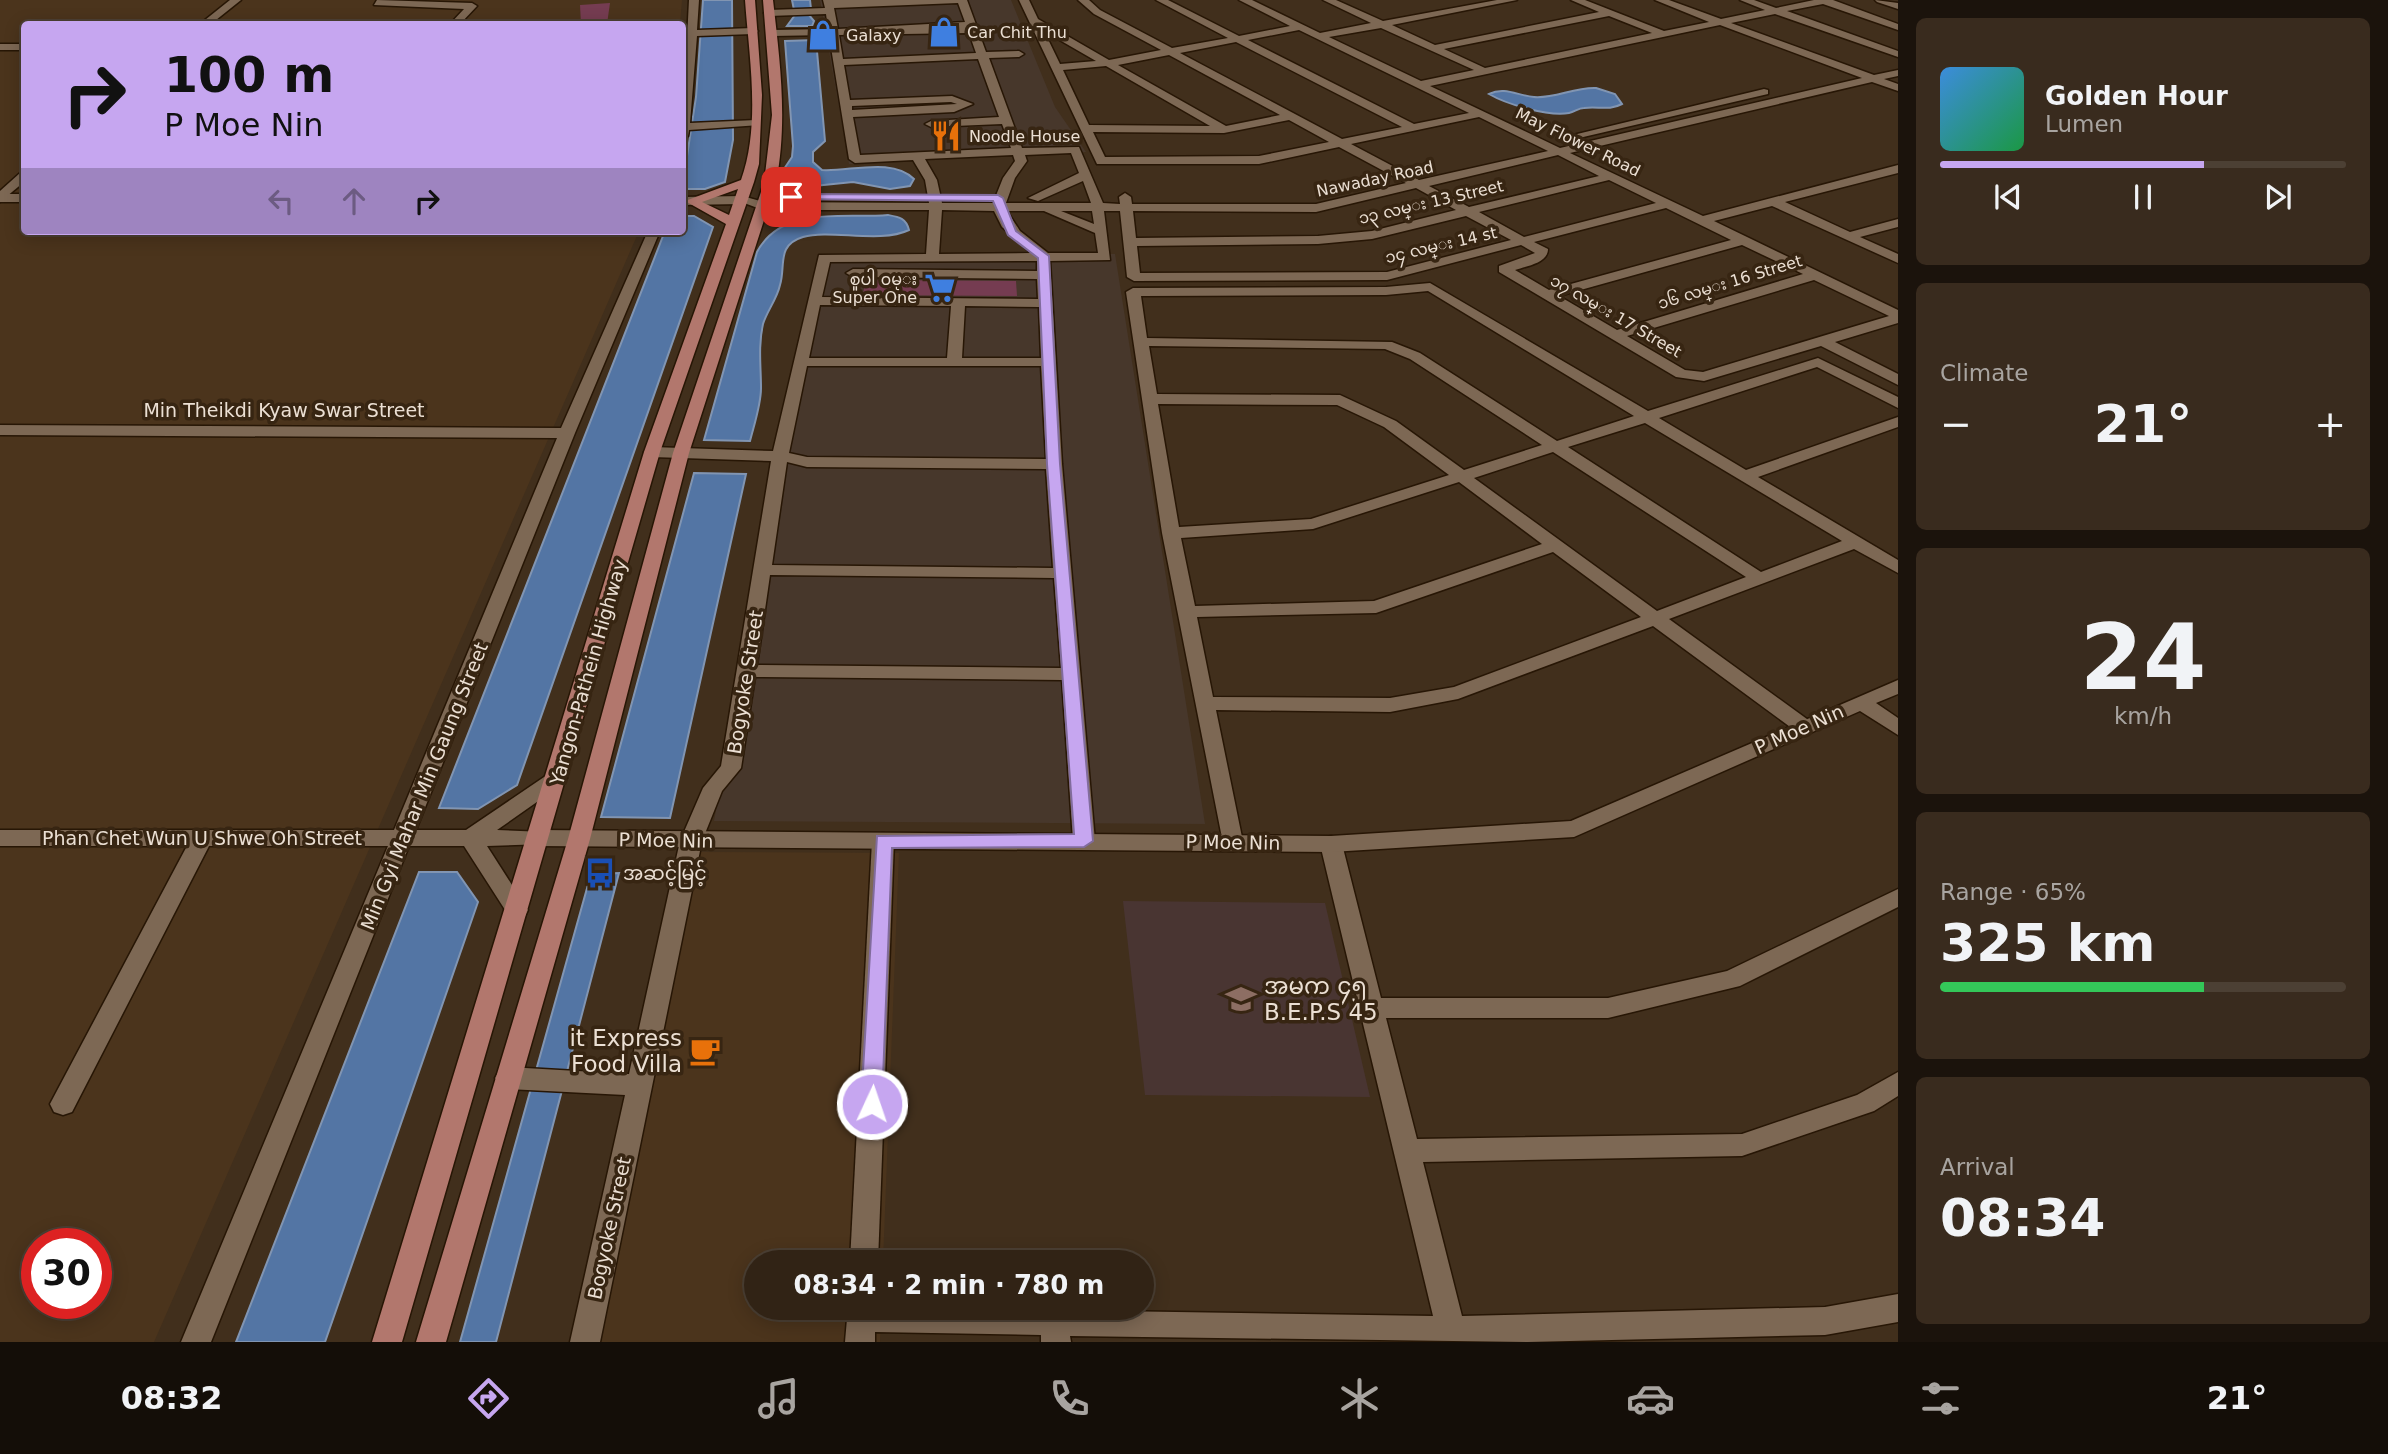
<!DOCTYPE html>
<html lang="en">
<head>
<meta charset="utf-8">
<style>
	:root { --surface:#312315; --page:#392b1e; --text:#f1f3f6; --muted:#a8a4a0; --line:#4c4034; --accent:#c6a6f0 }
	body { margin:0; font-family:"DejaVu Sans","Noto Sans Myanmar",sans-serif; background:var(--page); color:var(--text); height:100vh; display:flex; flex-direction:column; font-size:26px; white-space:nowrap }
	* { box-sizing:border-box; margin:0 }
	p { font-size:23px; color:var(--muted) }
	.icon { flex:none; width:38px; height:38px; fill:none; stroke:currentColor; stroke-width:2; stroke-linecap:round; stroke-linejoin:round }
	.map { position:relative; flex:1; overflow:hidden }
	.details { display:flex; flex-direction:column; gap:18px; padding:18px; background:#1b130c; width:490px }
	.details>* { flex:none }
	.guide { position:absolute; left:21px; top:21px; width:665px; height:214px; border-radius:7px; box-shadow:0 4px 18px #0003,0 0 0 2px var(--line); background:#c6a6f0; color:#111; overflow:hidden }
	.speed { position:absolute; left:21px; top:1228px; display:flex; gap:14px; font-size:35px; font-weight:700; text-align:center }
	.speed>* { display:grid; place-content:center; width:91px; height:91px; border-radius:50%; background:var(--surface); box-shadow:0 4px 18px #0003,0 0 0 2px var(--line); line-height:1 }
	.speed .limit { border:10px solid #d22; background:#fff; color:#111 }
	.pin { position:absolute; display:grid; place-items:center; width:60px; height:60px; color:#fff; margin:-30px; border-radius:14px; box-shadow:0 4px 10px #0006 }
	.me { position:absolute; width:77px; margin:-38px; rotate:3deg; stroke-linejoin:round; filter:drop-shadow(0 0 5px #0008) }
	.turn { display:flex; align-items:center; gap:24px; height:147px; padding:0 28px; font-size:32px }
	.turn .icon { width:91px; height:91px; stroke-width:2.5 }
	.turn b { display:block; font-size:49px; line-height:60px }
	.lanes { display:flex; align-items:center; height:66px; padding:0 28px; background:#0003; justify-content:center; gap:35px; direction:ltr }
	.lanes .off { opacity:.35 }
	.big { font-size:52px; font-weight:700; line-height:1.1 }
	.details .widget { flex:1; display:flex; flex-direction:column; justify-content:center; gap:10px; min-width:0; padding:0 24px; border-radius:10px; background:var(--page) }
	.details .dial { align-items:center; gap:0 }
	.dial b { font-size:91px; line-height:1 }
	.song { display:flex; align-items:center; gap:21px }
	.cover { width:84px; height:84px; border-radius:10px; background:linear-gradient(135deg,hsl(210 70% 55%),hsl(140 70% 35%)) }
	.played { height:7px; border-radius:4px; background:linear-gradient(90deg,var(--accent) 65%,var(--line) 65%) }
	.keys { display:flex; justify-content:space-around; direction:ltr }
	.heat { display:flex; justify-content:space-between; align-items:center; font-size:38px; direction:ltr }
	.charge { height:10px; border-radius:5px; background:linear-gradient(90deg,#34c759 65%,var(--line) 0) }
	.trip { position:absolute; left:744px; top:1250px; width:410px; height:70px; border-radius:35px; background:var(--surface); box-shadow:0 4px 18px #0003,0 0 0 2px var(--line); font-weight:700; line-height:70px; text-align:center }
	.tab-bar { display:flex; height:112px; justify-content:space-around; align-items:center; background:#140e08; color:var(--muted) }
	.tab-bar .icon { width:49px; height:49px }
	.tab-bar .current { color:var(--accent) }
	.tab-bar b { font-size:32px; color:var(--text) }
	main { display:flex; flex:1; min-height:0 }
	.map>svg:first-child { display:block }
</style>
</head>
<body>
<main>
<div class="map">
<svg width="1898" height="1342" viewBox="0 0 1898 1342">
	<rect width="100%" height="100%" fill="#412f1c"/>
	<!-- commercial -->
	<g fill="#47372b">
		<path d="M820,0H1011L1055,107L1086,152L849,164Z"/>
		<path d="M819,254H1115L1205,824L714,821Z"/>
	</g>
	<!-- built -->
	<g fill="#4b341c" fill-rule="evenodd">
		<path d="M0,0H682L680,24H24V187L21,190L24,191V231H639L154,1342H0ZM37,1244H96V1304H37Z"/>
		<path d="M698,852L899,853L883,1262H756V1307H881L880,1342H599Z"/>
	</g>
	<!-- education -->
	<path fill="#493532" d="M1123,901L1325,903L1370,1097L1145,1095Z"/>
	<!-- water -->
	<g fill="#5375a4" stroke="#8195b2" stroke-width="2">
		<path d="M703,0H732L733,140L725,182L705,189H682L696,97Z"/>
		<path d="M792,0H810L811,9L808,14L814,21L812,26H787L795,15Z"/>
		<path d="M816,40L825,141L813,152V162L822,170C849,172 892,157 914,179L910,186L890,189L853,182L814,186L786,179L782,172L792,157L793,146L785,41Z"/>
		<path d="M1596,88L1615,94L1622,104C1609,111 1598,106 1584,108C1578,108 1575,112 1569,113C1549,117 1506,104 1489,94C1505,86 1518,96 1534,97C1554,99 1574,87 1596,88Z"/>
		<path d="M888,215C899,217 906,218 909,230C880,244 831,229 803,237C776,245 786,266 780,285C777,299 767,311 763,324C758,346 761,367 761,388C761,405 754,425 750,441L704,440L757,252C782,205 843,219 888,215Z"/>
		<path d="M683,216H694L713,227L517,785L478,809L439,808L665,231H682Z"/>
		<path d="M694,473L746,474L670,818L601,817Z"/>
		<path d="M419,872H457L478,902L325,1342H236Z"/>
		<path d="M619,873L496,1342H460L591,874Z"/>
	</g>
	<!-- building -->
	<g fill="#753c51">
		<path d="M610,3L607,24H581L580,5Z"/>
		<path d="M865,280L1016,281L1017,296L863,295Z"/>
	</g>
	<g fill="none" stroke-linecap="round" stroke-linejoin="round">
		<!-- minor casing -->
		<g stroke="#271605" stroke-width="3">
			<g id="minor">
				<path d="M230,0H241L211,24H200Z"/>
				<path d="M377,0L472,3L477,6L460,24H450L464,9L374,5Z"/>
				<path d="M689,0H699L697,30L753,28L758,31L753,34L697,36L690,123L756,120L760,121V125L689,130L688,136L682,139Z"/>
				<path d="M823,0H967L986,52L1019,51L1024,54L1019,57L989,58L1022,148L1079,147L1103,203L1120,204L1119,197L1125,193L1131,197L1132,204H1316L1406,183L1339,147L1259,164H1097L1019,0H1029L1038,19L1109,60L1161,50L1094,14L1078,0H1089L1100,10L1172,48L1228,38L1156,0H1168L1239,36L1290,26L1239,0H1252L1320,33L1371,23L1323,0H1336L1383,21L1497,0H1517L1392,25L1435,45L1599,12L1571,0H1585L1664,31L1709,22L1655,0H1669L1721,19L1765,10L1740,0H1754L1776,8L1814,0H1833L1898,24V30L1823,4L1787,11L1898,51V57L1775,14L1731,23L1874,75L1898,70V76L1884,79L1898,84V91L1872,82L1570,153L1703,216L1898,165V173L1785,202L1850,232L1898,219V227L1860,237L1898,254V263L1772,206L1714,221L1898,310V323L1835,342L1898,374V385L1821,346L1704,381L1676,377L1499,272V266L1535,253L1521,245L1387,280L1134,281L1127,277L1120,211H1104L1110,260L1050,261L1062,464L1095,841L1092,847H1076L1073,841L1062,680L755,677L741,768L722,791L702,841L600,1342H570L625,1095L508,1089L499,1085L495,1078L499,1071L508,1067L629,1074L680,841L703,788L721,766L771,461L652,457L644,452L652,447L773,451L819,255L926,254L929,210H763L736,200L742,196L764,202L929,203L925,180L913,160L855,163L849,159L829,35L772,36L767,33L772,30L828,29L826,14L769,16L764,13L769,10L825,8ZM958,3L965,22L838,29L834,8ZM1609,16L1652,33L1485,68L1444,49ZM1720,25L1862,78L1560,148L1430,86ZM1381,28L1474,70L1421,81L1329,37ZM1299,30L1469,113L1414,124L1248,40ZM1044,31L1096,61L1060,64ZM969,33L976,53L843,59L839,35ZM1236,42L1402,127L1342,139L1180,53ZM1169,55L1280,115L1226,126L1118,65ZM978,59L999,117L931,121L925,124L931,127L1002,124L1011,148L860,155L853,117L954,112L973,104L952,96L850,100L844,65ZM1106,66L1210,126L1089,125L1063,70ZM951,102L957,104L852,110V106ZM1479,117L1548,151L1419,180L1351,144ZM1289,120L1329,142L1259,156L1105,157L1093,132L1224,133ZM1071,153L1079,173L1028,198L1038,201L1083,181L1091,203H1006L1015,178L1027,161L1025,155ZM1013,155L1015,161L1003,178L993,203H942L937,180L925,159ZM1558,155L1599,176L1469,207L1429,186ZM1609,180L1656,203L1524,237L1479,212ZM1416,188L1456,210L1372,231L1318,236L1136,238L1133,211L1316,212ZM1666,208L1731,240L1549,290L1515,270C1527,266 1548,263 1548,249L1534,242ZM942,210L994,211L1002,227L1031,253L939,254ZM1007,211H1044L1095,233L1098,253H1048L1020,231ZM1061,211H1092L1094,224ZM1466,216L1511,240L1387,272L1140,273L1137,246L1318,244L1372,239ZM1742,245L1803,274L1617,330L1559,296ZM1037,261V271L853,269L846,273L853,277L1037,279L1038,299L822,297L830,262ZM1814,280L1889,316L1703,372L1685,370L1627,336ZM820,305L951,306L947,358H809ZM965,306L1039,307L1041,358H962ZM807,366H1041L1046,459L807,457L789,453ZM787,462L807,467L1046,469L1053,568L772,565ZM770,575L1054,578L1061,668L757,665Z"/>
				<path d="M1875,0L1898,3V9L1877,2Z"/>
				<rect x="0" y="44" width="24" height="6"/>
				<path d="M1764,89L1768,90V94L1579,138L1573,135Z"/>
				<path d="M20,173H24V182L0,202V191Z"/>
				<path d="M648,231H660L575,433L416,830H466L550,773H564L567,778L564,783L497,830L545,832L548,838L545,844L487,846L528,910L525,916L517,919L509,916L464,846H409L211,1342H181L388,846H209L72,1112L63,1115L54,1112L50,1104L187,846H0V830H394L557,438L0,435V425L561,428Z"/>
				<path d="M1430,283L1648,411L1818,358L1898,397V408L1817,367L1659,418L1746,470L1898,417V427L1758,477L1898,560V573L1854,549L1669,619L1811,722L1814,727L1804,734L1797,732L1653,626L1458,699L1390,712L1216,710L1243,842L1240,848H1224L1162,533L1126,292L1133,288L1386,287ZM1428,291L1634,416L1557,441L1420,353L1392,342L1147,338L1141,296L1386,295ZM1149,346L1385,349L1410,359L1542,445L1464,470L1396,421L1340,395L1157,394ZM1158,404L1337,405L1384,427L1449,475L1311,519L1179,527ZM1645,423L1842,541L1761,572L1568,447ZM1553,452L1746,577L1657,611L1474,478ZM1459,482L1542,544L1374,601L1195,606L1181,538L1313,529ZM1553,552L1641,617L1454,687L1390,698L1213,697L1197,617L1376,613Z"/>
				<path d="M883,833L891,835L894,841L878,1262H850L872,841L875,835Z"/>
				<path d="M1331,836L1339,838L1342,844L1381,998H1608L1727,971L1898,889V907L1740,986L1608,1018H1386L1417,1139L1742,1134L1857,1095L1898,1072V1096L1874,1111L1742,1156L1423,1162L1462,1316L1825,1307L1898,1294V1322L1825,1335L1528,1342L1070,1336L1071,1342H1041V1335L875,1332V1342H845L848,1307L1433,1316L1320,844L1323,838Z"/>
			</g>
		</g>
		<!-- tertiary casing -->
		<g stroke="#271605" stroke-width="3">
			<g id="tertiary">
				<rect x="0" y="194" width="24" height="8"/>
				<path d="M682,197L742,196L748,200L742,204L682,205Z"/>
				<path d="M1898,680V694L1876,703L1898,718V735L1860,711L1574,837L1331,852L537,846L529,844L526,838L529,832L537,830L1331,836L1571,821Z"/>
			</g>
		</g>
		<!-- primary casing -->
		<g stroke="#271605" stroke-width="3">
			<g id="primary">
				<path d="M745,0H755L762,95L759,164L754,182L660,452L402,1342H372L644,452L726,224L685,201L741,180C761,125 749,57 745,0ZM738,189L729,215L702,202Z"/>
				<path d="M763,0H773C780,62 788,121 776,183L689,453L590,839L446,1342H416L568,839L673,453L764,183L772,115Z"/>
			</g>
		</g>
		<!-- minor -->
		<use href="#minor" fill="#7d6854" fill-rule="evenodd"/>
		<!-- tertiary -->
		<use href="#tertiary" fill="#7d6854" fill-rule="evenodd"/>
		<!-- primary -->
		<use href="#primary" fill="#b2776d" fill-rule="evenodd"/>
	</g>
	<!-- route -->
	<path fill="#c6a6f0" stroke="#816c9c" stroke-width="2" d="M791,194L998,195L1003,198L1016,231L1049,256L1060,464L1093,841L1084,847L892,848L882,1104L879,1110L872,1113L864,1110L861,1104L877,836L1074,834L1047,464L1038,258L1008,235L993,201L788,199V195Z"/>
	<!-- icons -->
	<defs>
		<g id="shop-bare" transform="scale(2.415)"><path d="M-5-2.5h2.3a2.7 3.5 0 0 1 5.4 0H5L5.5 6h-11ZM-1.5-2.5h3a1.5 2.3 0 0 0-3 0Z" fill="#3f7fe0" stroke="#372512" stroke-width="2.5" paint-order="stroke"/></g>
		<g id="restaurant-bare" transform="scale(2.415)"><path d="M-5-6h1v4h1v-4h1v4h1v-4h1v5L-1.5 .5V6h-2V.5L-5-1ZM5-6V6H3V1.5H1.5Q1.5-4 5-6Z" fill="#e8710a" stroke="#372512" stroke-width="2.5" paint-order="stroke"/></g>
		<g id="supermarket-bare" transform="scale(2.415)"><path d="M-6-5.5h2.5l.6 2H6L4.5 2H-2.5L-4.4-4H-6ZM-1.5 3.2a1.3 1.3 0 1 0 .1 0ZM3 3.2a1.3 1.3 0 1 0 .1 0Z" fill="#3f7fe0" stroke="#372512" stroke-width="2.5" paint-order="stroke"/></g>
		<g id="bus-bare" transform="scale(2.415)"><path d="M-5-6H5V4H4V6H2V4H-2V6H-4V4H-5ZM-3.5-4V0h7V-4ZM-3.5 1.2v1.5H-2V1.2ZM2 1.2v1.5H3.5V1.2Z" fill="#1a4fb4" stroke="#372512" stroke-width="2.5" paint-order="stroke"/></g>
		<g id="school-bare" transform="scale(2.415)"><path d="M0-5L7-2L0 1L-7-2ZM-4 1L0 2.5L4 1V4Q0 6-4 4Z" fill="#8d6e63" stroke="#372512" stroke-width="2.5" paint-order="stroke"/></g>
		<g id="cafe-bare" transform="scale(2.415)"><path d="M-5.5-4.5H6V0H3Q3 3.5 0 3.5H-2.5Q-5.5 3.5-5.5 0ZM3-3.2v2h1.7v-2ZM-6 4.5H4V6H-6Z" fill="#e8710a" stroke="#372512" stroke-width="2.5" paint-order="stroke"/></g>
	</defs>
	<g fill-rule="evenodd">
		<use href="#shop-bare" x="944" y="32"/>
		<use href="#shop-bare" x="823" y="35"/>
		<use href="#restaurant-bare" x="946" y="136"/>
		<use href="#supermarket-bare" x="940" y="288"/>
		<use href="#bus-bare" x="600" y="873"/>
		<use href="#school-bare" x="1241" y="999"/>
		<use href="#cafe-bare" x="705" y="1051"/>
	</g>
	<g text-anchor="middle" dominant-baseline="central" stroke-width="7" stroke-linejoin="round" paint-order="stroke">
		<!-- far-poi labels -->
		<g font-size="16" fill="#ebdfd3" stroke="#372512" text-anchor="start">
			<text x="967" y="32">Car Chit Thu</text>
			<text x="846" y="35">Galaxy</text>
			<text x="969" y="136">Noodle House</text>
			<text x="917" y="279" text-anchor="end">စူပါ ၀မ္း<tspan x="917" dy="18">Super One</tspan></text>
		</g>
		<!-- far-street labels -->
		<g font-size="16" fill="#ebdfd3" stroke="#372512">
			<text transform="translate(1578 142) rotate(26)">May Flower Road</text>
			<text transform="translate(1375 179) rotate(-12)">Nawaday Road</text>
			<text transform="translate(1431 202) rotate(-13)">၁၃ လမ္း 13 Street</text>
			<text transform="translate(1441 245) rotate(-13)">၁၄ လမ္း 14 st</text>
			<text transform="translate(1730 282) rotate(-17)">၁၆ လမ္း 16 Street</text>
			<text transform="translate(1616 316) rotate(30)">၁၇ လမ္း 17 Street</text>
		</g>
		<!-- street labels -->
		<g font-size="19" fill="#ebdfd3" stroke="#372512">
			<text x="284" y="410">Min Theikdi Kyaw Swar Street</text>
			<text transform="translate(588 672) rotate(-74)">Yangon-Pathein Highway</text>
			<text transform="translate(745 682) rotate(-81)">Bogyoke Street</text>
			<text transform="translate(1799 729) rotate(-24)">P Moe Nin</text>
			<text transform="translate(424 786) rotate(-68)">Min Gyi Mahar Min Gaung Street</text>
			<text x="202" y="838">Phan Chet Wun U Shwe Oh Street</text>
			<text transform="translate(666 840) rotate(1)">P Moe Nin</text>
			<text transform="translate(1233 842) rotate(1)">P Moe Nin</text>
			<text transform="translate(609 1228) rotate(-78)">Bogyoke Street</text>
		</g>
		<!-- poi labels -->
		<g font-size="19" fill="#ebdfd3" stroke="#372512" text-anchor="start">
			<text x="623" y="873">အဆင့်မြင့်</text>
		</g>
		<!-- near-poi labels -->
		<g font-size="23" fill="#ebdfd3" stroke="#372512" text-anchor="start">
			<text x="1264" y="986">အမက ၄၅<tspan x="1264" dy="26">B.E.P.S 45</tspan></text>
			<text x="682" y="1038" text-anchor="end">it Express<tspan x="682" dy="26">Food Villa</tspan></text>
		</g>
	</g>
</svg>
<div class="speed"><div class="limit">30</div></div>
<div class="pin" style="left:791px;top:197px;background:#d93025"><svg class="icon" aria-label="arrive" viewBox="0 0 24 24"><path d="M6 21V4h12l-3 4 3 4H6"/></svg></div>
<svg class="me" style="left:872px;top:1104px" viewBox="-20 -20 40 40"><circle r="17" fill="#c6a6f0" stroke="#fff" stroke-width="3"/><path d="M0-11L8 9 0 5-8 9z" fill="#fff"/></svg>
<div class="trip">08:34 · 2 min · 780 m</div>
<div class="guide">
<div class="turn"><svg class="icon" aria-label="right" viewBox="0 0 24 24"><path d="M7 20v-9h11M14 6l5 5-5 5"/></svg><div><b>100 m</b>P Moe Nin</div></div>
<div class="lanes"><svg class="icon off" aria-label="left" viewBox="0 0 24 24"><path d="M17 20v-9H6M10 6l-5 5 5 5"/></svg><svg class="icon off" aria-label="ahead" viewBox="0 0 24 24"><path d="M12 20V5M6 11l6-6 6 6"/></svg><svg class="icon" aria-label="right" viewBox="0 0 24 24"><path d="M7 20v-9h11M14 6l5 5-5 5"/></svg></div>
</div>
</div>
<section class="details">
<div class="widget">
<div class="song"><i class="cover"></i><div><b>Golden Hour</b><p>Lumen</p></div></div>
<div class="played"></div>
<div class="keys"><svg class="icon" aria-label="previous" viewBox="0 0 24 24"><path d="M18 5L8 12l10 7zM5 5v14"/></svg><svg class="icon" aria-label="pause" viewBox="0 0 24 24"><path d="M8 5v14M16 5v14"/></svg><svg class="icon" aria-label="next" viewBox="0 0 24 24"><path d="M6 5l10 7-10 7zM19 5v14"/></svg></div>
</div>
<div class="widget"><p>Climate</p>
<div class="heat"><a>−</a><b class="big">21°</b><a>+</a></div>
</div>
<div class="widget dial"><b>24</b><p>km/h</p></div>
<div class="widget"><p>Range · 65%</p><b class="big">325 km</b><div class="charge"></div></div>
<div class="widget"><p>Arrival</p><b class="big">08:34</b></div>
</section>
</main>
<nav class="tab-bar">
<b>08:32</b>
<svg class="icon current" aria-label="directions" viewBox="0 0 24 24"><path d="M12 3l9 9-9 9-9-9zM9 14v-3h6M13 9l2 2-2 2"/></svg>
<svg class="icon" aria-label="music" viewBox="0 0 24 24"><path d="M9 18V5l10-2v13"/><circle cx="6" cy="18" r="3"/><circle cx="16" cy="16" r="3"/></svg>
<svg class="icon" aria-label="phone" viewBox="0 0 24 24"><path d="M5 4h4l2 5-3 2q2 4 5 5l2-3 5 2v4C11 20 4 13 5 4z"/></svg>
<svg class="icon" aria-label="climate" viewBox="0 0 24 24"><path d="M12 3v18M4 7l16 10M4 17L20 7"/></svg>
<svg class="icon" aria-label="car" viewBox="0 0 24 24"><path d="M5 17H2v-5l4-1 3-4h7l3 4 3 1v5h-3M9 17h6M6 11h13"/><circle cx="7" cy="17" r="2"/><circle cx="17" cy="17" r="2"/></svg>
<svg class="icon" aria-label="filters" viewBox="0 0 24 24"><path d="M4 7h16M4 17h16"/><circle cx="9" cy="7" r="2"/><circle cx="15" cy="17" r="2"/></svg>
<b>21°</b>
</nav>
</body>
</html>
